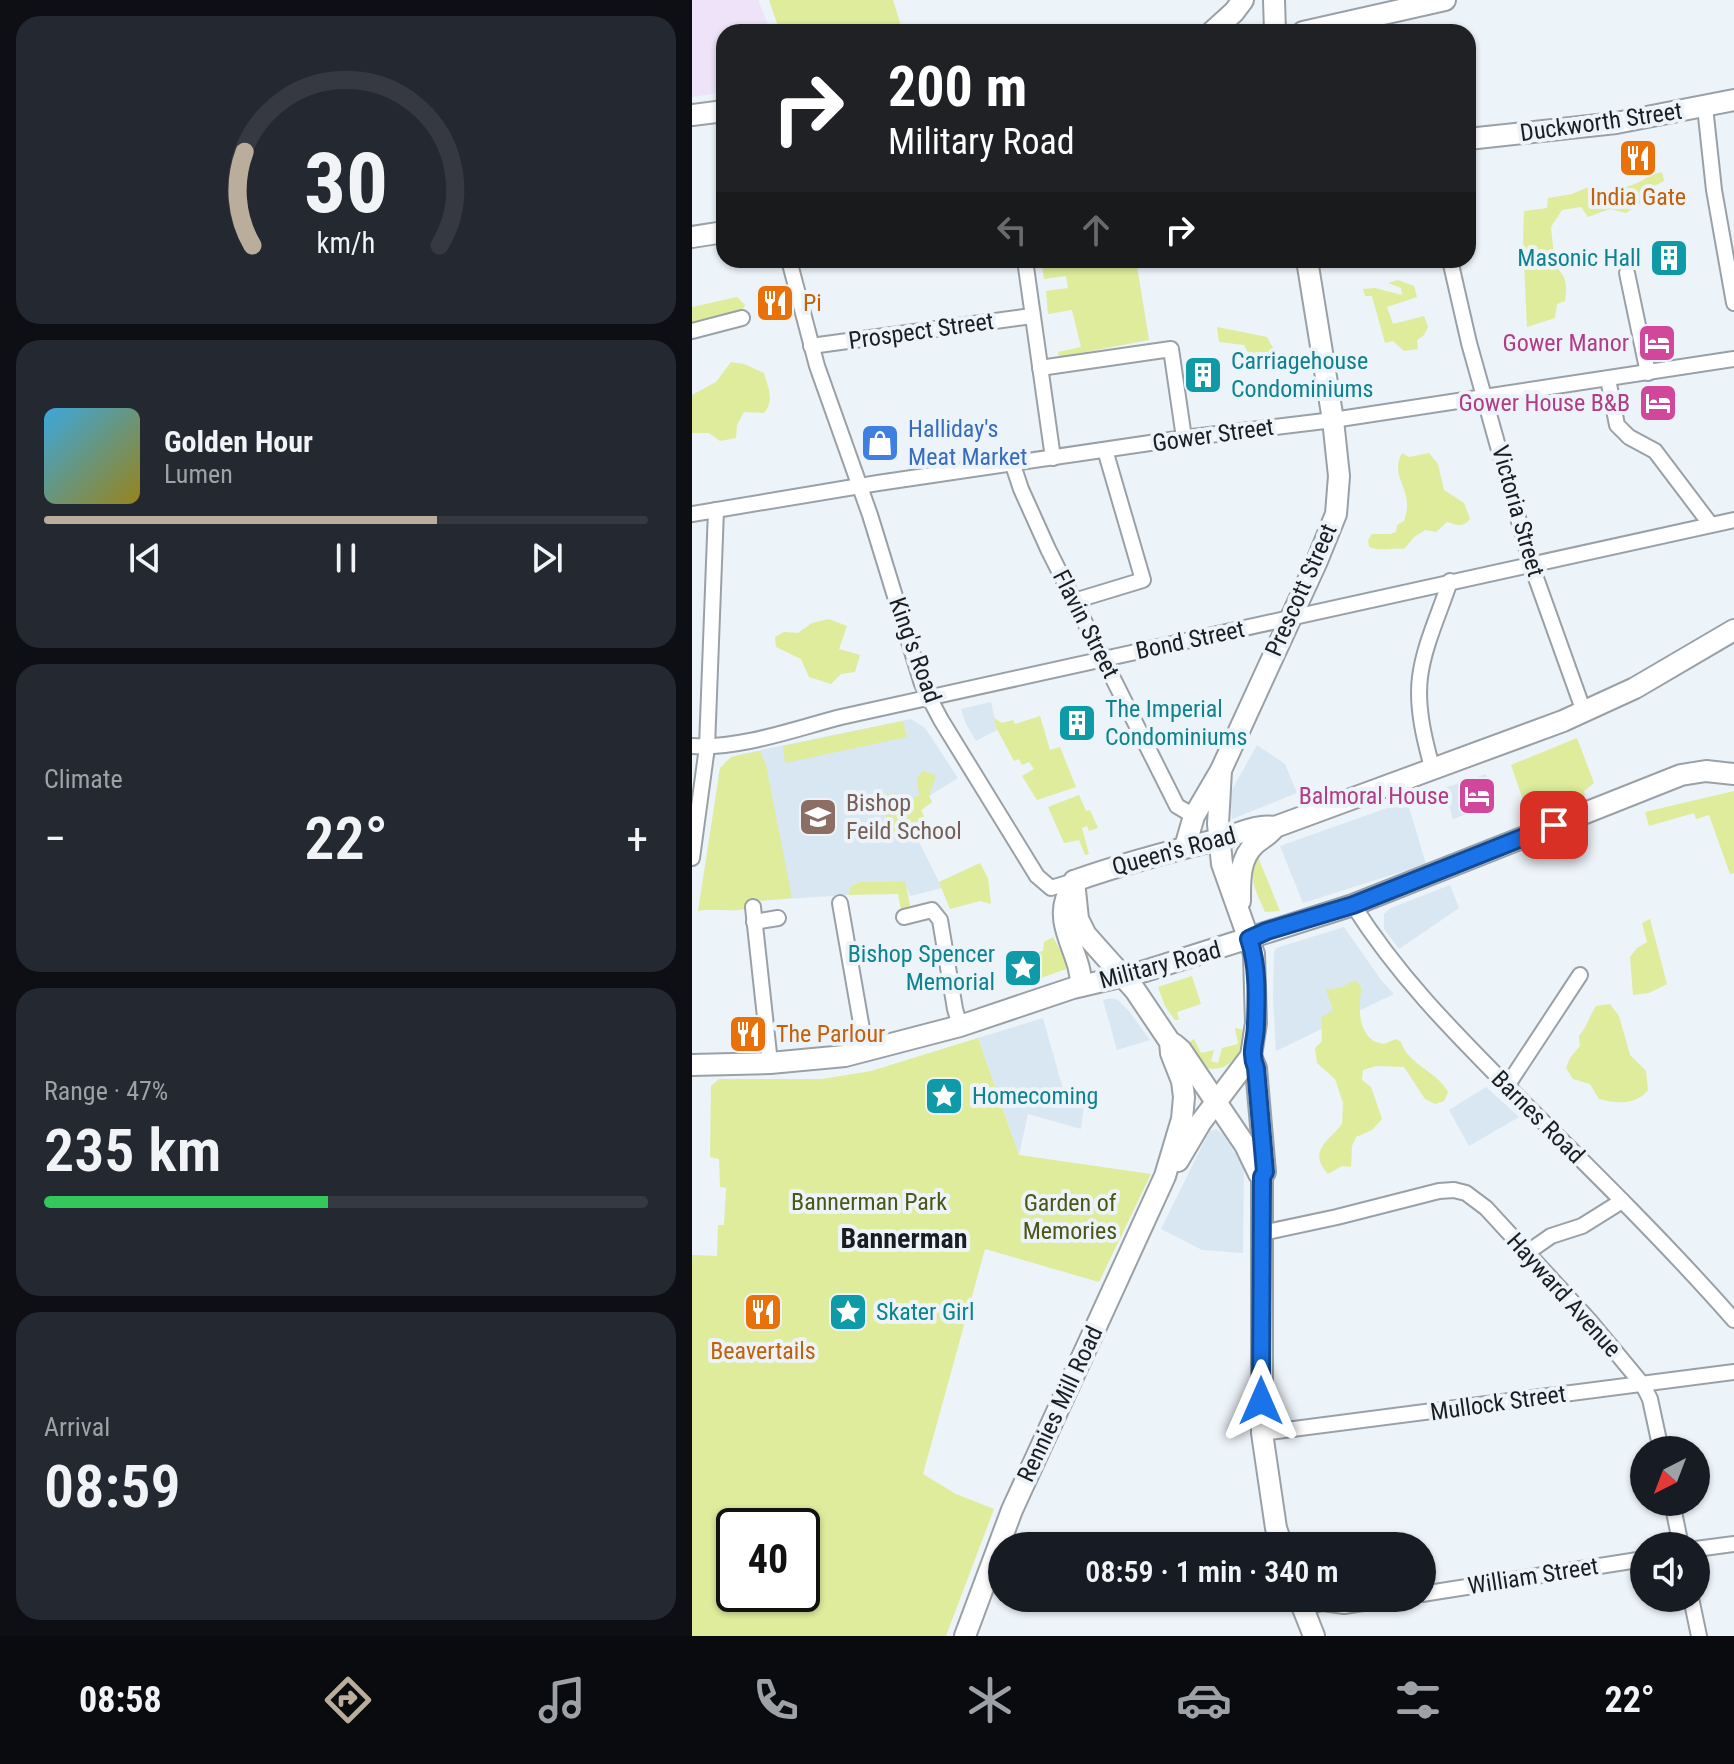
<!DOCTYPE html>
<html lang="en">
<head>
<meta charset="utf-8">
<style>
	:root { --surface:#171b24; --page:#242831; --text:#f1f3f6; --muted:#9ea1a6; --line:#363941; --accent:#baad9c }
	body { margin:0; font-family:"Roboto Condensed",sans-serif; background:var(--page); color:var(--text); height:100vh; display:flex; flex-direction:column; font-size:30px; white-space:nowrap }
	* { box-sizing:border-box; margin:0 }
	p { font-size:26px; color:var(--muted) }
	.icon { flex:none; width:44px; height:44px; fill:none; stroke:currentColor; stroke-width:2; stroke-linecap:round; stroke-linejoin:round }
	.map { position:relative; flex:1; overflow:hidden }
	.sheet { display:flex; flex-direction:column; gap:16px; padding:16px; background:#0d0f14; width:692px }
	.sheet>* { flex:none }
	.hud { position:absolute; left:24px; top:24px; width:760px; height:244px; border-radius:24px; box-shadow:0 2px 6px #0004; background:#202124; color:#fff; overflow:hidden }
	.needle { width:52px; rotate:222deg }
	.fabs { position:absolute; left:938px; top:1436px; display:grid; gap:16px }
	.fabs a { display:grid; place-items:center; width:80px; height:80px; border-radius:50%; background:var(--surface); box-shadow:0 2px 6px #0004; font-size:40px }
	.speed { position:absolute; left:24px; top:1508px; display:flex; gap:16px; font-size:40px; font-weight:700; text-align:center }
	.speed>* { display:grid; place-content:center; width:104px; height:104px; border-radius:50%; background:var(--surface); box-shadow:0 2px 6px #0004; line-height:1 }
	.speed .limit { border:4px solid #111; border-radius:12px; background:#fff; color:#111 }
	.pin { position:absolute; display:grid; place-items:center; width:68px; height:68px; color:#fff; margin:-34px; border-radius:16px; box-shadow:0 4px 12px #0006 }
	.me { position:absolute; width:88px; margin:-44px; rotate:0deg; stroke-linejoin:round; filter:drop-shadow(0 0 6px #0008) }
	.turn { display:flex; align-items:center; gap:28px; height:168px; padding:0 40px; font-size:36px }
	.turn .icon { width:104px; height:104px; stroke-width:2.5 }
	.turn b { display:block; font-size:56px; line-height:68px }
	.lanes { display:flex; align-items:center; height:76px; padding:0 40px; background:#0003; justify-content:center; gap:40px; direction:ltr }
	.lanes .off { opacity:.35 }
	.big { font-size:60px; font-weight:600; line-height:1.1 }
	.sheet .tile { flex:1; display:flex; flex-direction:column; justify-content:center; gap:12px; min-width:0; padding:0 28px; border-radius:24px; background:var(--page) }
	.sheet .dial { align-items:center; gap:0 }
	.dial svg { height:208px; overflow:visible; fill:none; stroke:var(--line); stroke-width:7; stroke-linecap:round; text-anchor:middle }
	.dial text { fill:var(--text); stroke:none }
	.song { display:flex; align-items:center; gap:24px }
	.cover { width:96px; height:96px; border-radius:12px; background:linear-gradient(135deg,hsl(200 70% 55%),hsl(50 70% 35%)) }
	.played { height:8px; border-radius:4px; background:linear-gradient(90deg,var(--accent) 65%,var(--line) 65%) }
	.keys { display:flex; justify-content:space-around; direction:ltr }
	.heat { display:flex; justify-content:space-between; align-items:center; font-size:44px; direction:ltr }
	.charge { height:12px; border-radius:6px; background:linear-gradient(90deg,#34c759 47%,var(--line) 0) }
	.trip { position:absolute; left:296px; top:1532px; width:448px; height:80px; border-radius:40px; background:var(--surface); box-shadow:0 2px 6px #0004; font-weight:600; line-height:80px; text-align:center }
	.menu { display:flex; height:128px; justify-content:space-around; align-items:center; background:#090b0e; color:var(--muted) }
	.menu .icon { width:56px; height:56px }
	.menu .selected { color:var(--accent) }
	.menu b { font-size:36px; color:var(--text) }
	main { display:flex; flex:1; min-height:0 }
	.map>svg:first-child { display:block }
</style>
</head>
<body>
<main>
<section class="sheet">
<div class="tile dial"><svg viewBox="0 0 100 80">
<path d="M14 69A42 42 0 1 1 86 69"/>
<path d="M14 69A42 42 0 0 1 11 33" stroke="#baad9c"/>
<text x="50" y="56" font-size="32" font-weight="700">30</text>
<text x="50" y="72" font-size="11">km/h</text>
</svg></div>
<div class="tile">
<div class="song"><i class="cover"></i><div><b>Golden Hour</b><p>Lumen</p></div></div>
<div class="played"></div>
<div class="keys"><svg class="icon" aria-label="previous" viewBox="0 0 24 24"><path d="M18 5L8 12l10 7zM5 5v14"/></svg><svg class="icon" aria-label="pause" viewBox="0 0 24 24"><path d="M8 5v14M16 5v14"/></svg><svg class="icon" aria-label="next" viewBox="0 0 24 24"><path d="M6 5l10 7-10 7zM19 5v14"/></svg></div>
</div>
<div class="tile"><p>Climate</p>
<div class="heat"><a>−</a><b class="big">22°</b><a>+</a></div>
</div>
<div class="tile"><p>Range · 47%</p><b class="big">235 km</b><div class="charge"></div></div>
<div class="tile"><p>Arrival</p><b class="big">08:59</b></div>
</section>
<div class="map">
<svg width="1042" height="1636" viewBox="0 0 1042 1636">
	<rect width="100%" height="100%" fill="#ecf3f9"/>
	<!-- built -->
	<g fill="#d9e7f2">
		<path d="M299,702L305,730L284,741L274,724L269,709Z"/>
		<path d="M219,719L233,728L266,778L237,796L240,802L229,810L235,824L222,832L250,888L218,896L212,881L168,882L159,886L156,895L45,902L26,775L33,762L45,755Z"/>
		<path d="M565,745L593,764L605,793L540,819L538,793Z"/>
		<path d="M794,774L803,803L761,819L752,788Z"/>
		<path d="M715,801L734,864L611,903L588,846Z"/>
		<path d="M758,885L767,908L707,949L692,929V914L699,908Z"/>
		<path d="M652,927L689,980L702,994L584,1051L581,998L582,952L584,948Z"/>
		<path d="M419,998L426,1000L436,1010L458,1040L425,1050L411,1000Z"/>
		<path d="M351,1018L371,1089L393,1095L389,1129L336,1114L327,1155L286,1038Z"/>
		<path d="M794,1087L827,1117L777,1146L757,1110Z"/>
		<path d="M524,1129L531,1134L552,1168L551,1253L510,1250L469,1229L512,1142L518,1131Z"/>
	</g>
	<!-- industrial -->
	<path fill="#eee3f8" d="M0,0H66L79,32H32V92L0,97Z"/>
	<!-- green -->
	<g fill="#deec9c" fill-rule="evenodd">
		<path d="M77,0H201L211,32H88Z"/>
		<path d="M970,172L972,181L960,187V195L934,213L918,209L896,217L889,207L870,210L859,227L863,266C875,277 875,285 873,301L865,304L863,318L835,327L831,240L832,211L855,208L856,198L880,194L899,186L907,192L919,193C928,185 935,188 945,183C954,179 959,174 970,172Z"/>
		<path d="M349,260H444L457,340L367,357L366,352L389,347L380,310L356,314L354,291L376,288L374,276L352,279Z"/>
		<path d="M706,280L722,286L725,297L695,307L701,324L732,316L736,327L732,335L725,340L726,349L712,351L701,341L693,343L680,296H673L671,289L683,288L710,295L709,288L696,283Z"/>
		<path d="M45,297L53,305L49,313L0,326V307Z"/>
		<path d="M525,327L575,337L584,353L580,354L581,366L565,370L552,345L527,342Z"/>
		<path d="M39,362L52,364L72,373C76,388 83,400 72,413L52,412L45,425L44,438L28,441L17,433H0V395L24,382Z"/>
		<path d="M710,453L717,457L737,453L746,464L752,490L772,503L778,519C771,528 764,525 755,522L744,532L733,530L722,537L712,549C699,547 690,552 677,547L676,540L680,534H698L704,532L705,525L712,521C724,489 696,479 710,453Z"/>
		<path d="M137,619L155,626L147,649L168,655L163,672L149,674L139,684L117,677L109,659L84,647L83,637L92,632L106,633L120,623Z"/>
		<path d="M348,716L358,750L368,747L384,787L345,800L330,776L342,769L337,762L330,765L327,759L322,761L304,727L302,718L310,723L321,720L323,724Z"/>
		<path d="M211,721L215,737L93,763L91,746Z"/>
		<path d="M885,738L902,783L892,791L893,796L838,820L819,765Z"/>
		<path d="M68,751L74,765L100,898L55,902L54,909C37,912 23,908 6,911L28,768L39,757Z"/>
		<path d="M231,771L244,775L237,796L240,802L229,810L235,824L221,832L198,838L190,795L204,793L205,800L227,796L225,778Z"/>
		<path d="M1042,791V873L1038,874L1017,815L1004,819L1002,813L957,826L953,812Z"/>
		<path d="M387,795L394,811L398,810L406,828L397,831L395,826L390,828L397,854L393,855L387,840L372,843L356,807Z"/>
		<path d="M566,857L588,911L573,912C565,893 554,876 566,857Z"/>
		<path d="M288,863L296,878L299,904L288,901L258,909L247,882Z"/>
		<path d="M213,881L218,905L215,909L209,911L206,894L156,895L159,886L168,882Z"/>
		<path d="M958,919L975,984L957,993L941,995L938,957L945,948L955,942L950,923Z"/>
		<path d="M361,937L373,959L374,969L327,986L318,953L331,950L338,954L351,951L352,942Z"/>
		<path d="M500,976L509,1004L485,1012L487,1020H483L473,1006L466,987Z"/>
		<path d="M663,980L670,988C666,1003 666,1028 679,1039C682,1042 688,1043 692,1044L704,1039L709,1042C717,1066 744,1070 756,1092L752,1101L743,1104L733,1099L712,1067L684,1066L671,1070L670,1080L679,1087L690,1119L680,1130L664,1137L660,1146L659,1167L650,1166L636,1174C615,1151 637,1141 650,1124L651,1103L643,1079L625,1063L623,1048L630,1041L629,1018L641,1010L634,990L650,987Z"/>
		<path d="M918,1004L927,1016L938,1055L954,1071L956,1090C944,1105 925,1104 907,1099L898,1084L881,1079L874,1068L878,1058L888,1046L887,1036C895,1027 897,1017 904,1006Z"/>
		<path d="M543,1028L552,1030C552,1054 534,1077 509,1066L494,1044L502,1039L509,1053L522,1050L519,1061L526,1063L530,1048L546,1044Z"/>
		<path d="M286,1038L327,1155L459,1174L407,1282L293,1249L231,1474L264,1494L302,1509L254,1636H0V1255L25,1256L26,1225H32L34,1188L28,1187L27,1159L18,1157L19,1086L27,1079H130L179,1071ZM110,1526V1594H42V1526Z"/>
	</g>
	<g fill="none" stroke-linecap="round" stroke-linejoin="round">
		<!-- street casing -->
		<g stroke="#9aa1a6" stroke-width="18">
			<g id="street">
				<path d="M1013,107L1022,190L1042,303"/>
				<path d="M97,260L125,366L178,515L230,684L249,720L345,876L359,888L382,881"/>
				<path d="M333,260L361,458"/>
				<path d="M758,260L777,343L839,564L892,712"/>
				<path d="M935,273L956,373"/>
				<path d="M0,331L50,318"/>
				<path d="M119,346L340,316"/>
				<path d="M348,368L479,349L492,438"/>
				<path d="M916,379L925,425L937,437L963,451L1019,525"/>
				<path d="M321,465L329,489L356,549L485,806L502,816"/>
				<path d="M0,514L186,483L492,438L641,420L1042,359"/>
				<path d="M382,601L451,580L413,450"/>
				<path d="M0,746C49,749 102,729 149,717L1042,520"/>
				<path d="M741,771C733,742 724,708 728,677C732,645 748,612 758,581"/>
				<path d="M0,858L15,747L24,510"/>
				<path d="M148,903L174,1052"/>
				<path d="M661,905C710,982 768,1038 831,1102C903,1173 975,1244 1042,1320"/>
				<path d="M61,907L78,1063"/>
				<path d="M212,917L240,910L248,920L263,1009L268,1026"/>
				<path d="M62,922L86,918"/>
				<path d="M815,1086L888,975"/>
				<path d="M570,1233L645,1217L747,1191L762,1190L774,1193L794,1208L897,1320L951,1385L958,1399L969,1450"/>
				<path d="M836,1252L859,1236L890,1226L930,1201"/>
				<path d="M570,1433L1042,1372"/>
				<path d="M980,1502L989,1546"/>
				<path d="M1004,1549L1042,1544"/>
				<path d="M730,1594L952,1559"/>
				<path d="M999,1598L1007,1636"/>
				<path d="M611,1607L631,1603L652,1606L703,1598"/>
			</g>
		</g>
		<!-- secondary casing -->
		<g stroke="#9aa1a6" stroke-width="24">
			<g id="secondary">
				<path d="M582,0L583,32"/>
				<path d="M520,32L542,12L551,0"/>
				<path d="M611,32L753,0"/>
				<path d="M0,115L32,111"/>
				<path d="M776,139L924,123L1042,100"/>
				<path d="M0,237L32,232"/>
				<path d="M529,770L526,824L530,864L562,954L564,1023L559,1056L564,1068L573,1172L570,1177V1433L584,1528L590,1546"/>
				<path d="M493,847L502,816L529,770L625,561L644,514L647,476L641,420L615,260"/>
				<path d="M382,881C430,864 479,851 528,839C545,835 564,824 582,827"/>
				<path d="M377,892C360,925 390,953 389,986"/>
				<path d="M548,901C548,880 547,859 563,844C570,838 577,835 583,827L871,721L943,688L1042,630"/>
				<path d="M482,1044L489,1050L553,1145L567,1174"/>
				<path d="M0,1065L78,1063L153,1056L268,1026L381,988L453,971L661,905L989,775L1014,771L1042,774"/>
				<path d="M486,1161L509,1122L559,1056"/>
				<path d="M607,1598L622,1636"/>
				<path d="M273,1636L320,1510L473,1176L490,1119L492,1097L490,1081L479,1053L478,1042L443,990L394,935L386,919L382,881"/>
			</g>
		</g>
		<!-- street -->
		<use href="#street" stroke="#fff" stroke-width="14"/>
		<!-- secondary -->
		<use href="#secondary" stroke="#fff" stroke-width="20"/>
	</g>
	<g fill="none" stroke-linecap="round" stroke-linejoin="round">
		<!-- route casing -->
		<g stroke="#114b97" stroke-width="20">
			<path id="route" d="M569,1401L570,1177L573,1172L564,1068C557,1051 564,1042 564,1024C565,997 566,965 557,939L575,931L661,905L862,825"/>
		</g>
		<!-- route -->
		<use href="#route" stroke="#1a73e8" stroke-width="14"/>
	</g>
	<!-- icons -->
	<defs>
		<g id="restaurant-square" transform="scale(2)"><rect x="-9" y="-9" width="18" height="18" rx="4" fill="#e8710a" stroke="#ecf3f9"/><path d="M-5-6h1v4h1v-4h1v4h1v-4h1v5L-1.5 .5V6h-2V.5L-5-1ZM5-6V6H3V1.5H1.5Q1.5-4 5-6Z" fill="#fff"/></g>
		<g id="building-square" transform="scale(2)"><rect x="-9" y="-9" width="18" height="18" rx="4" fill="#0f9aa8" stroke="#ecf3f9"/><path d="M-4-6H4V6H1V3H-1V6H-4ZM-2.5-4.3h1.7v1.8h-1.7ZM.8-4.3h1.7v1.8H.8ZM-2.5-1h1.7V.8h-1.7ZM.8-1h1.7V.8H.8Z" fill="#fff"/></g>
		<g id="hotel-square" transform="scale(2)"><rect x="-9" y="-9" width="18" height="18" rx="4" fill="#d1479c" stroke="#ecf3f9"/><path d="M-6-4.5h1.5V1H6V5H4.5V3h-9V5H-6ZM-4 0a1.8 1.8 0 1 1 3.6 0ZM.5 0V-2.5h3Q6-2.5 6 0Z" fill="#fff"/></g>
		<g id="shop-square" transform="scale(2)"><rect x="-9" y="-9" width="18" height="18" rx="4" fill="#3f7fe0" stroke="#ecf3f9"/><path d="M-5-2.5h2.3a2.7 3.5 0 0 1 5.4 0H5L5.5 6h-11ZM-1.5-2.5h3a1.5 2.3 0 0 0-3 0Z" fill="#fff"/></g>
		<g id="school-square" transform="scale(2)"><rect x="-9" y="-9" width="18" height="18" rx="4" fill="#8d6e63" stroke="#ecf3f9"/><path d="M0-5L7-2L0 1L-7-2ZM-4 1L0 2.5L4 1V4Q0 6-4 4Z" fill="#fff"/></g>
		<g id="sight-square" transform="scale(2)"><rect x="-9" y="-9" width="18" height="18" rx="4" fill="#0f9aa8" stroke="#ecf3f9"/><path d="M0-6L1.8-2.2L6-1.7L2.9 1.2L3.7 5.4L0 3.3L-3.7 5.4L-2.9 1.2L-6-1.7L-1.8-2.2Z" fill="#fff"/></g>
	</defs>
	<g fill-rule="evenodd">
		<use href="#restaurant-square" x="946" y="158"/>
		<use href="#building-square" x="977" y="258"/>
		<use href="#restaurant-square" x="83" y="303"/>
		<use href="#hotel-square" x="965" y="343"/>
		<use href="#building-square" x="511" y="375"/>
		<use href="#hotel-square" x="966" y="403"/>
		<use href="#shop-square" x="188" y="443"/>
		<use href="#building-square" x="385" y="723"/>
		<use href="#hotel-square" x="785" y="796"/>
		<use href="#school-square" x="126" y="817"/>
		<use href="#sight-square" x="331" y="968"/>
		<use href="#restaurant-square" x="56" y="1034"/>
		<use href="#sight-square" x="252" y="1096"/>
		<use href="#restaurant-square" x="71" y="1312"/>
		<use href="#sight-square" x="156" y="1312"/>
	</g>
	<g text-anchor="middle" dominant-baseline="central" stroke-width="8" stroke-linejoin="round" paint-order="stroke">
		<!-- street labels -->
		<g font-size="24" fill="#1b1e20" stroke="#ecf3f9">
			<text transform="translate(909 122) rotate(-8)">Duckworth Street</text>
			<text transform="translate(229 331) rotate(-8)">Prospect Street</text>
			<text transform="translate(521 435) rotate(-8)">Gower Street</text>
			<text transform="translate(826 511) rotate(74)">Victoria Street</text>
			<text transform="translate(609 590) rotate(-66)">Prescott Street</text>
			<text transform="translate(394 624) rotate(63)">Flavin Street</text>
			<text transform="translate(498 640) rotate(-12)">Bond Street</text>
			<text transform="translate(223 650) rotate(70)">King's Road</text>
			<text transform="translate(482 851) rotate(-15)">Queen's Road</text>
			<text transform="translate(468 965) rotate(-15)">Military Road</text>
			<text transform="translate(846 1117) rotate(45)">Barnes Road</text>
			<text transform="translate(872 1295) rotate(48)">Hayward Avenue</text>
			<text transform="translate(806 1403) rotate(-8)">Mullock Street</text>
			<text transform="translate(368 1404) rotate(-65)">Rennies Mill Road</text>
			<text transform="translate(841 1576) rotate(-9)">William Street</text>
		</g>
		<!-- food labels -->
		<g font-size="24" fill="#c56008" stroke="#ecf3f9">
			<text x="946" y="197">India Gate</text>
			<text x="111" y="303" text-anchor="start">Pi</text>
			<text x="84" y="1034" text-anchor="start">The Parlour</text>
			<text x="71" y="1351">Beavertails</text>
		</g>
		<!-- culture labels -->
		<g font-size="24" fill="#0d838f" stroke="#ecf3f9" text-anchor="start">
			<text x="949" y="258" text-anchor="end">Masonic Hall</text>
			<text x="539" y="361">Carriagehouse<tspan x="539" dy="28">Condominiums</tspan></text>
			<text x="413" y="709">The Imperial<tspan x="413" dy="28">Condominiums</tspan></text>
			<text x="303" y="954" text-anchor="end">Bishop Spencer<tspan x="303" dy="28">Memorial</tspan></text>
			<text x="280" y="1096">Homecoming</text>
			<text x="184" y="1312">Skater Girl</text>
		</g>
		<!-- hotel labels -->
		<g font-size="24" fill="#b23c85" stroke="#ecf3f9" text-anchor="end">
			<text x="937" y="343">Gower Manor</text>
			<text x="938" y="403">Gower House B&amp;B</text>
			<text x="757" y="796">Balmoral House</text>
		</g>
		<!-- shop labels -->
		<g font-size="24" fill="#366cbe" stroke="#ecf3f9" text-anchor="start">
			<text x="216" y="429">Halliday's<tspan x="216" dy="28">Meat Market</tspan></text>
		</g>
		<!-- education labels -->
		<g font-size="24" fill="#785e54" stroke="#ecf3f9" text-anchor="start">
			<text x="154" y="803">Bishop<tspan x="154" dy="28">Feild School</tspan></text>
		</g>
		<!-- park labels -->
		<g font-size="24" fill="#4e5617" stroke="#ecf3f9">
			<text x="177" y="1202">Bannerman Park</text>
			<text x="378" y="1203">Garden of<tspan x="378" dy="28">Memories</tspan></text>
		</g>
		<!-- quarter labels -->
		<g font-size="28" font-weight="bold" fill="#1b1e20" stroke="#ecf3f9">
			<text x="212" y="1238">Bannerman</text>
		</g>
	</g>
</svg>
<div class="fabs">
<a><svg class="needle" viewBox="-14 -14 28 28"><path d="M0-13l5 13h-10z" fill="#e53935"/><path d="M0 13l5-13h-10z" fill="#9ea1a6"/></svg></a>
<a><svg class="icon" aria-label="sound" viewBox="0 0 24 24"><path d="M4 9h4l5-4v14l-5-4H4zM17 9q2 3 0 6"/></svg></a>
</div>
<div class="speed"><div class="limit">40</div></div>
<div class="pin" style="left:862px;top:825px;background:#d93025"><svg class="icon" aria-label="arrive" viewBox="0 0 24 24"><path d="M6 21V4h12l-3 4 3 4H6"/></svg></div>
<svg class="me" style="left:569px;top:1401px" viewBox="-20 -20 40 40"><path d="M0-17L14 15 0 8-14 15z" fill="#1a73e8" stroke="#fff" stroke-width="4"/></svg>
<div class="trip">08:59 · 1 min · 340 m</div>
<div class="hud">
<div class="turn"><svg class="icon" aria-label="right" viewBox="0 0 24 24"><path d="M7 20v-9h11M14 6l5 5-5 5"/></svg><div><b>200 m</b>Military Road</div></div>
<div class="lanes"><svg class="icon off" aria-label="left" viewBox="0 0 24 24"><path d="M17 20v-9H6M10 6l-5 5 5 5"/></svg><svg class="icon off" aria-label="ahead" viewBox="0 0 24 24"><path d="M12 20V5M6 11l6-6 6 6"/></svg><svg class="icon" aria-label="right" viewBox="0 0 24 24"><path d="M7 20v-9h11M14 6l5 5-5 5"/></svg></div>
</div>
</div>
</main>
<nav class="menu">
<b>08:58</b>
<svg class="icon selected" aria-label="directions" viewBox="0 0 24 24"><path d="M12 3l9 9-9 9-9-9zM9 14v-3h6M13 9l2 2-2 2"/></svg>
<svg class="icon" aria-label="music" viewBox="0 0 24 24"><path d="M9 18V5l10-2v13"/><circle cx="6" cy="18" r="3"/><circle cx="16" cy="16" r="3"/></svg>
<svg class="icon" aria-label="phone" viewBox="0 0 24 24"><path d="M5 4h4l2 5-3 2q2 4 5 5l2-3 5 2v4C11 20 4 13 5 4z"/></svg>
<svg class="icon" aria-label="climate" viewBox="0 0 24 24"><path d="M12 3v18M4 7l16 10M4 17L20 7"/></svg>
<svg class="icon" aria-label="car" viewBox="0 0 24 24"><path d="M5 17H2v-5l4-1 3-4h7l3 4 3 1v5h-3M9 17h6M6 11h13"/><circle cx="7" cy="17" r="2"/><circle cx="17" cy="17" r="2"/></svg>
<svg class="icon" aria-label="filters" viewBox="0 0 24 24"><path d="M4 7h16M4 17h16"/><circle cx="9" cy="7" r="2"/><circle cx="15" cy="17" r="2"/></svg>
<b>22°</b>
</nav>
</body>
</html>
